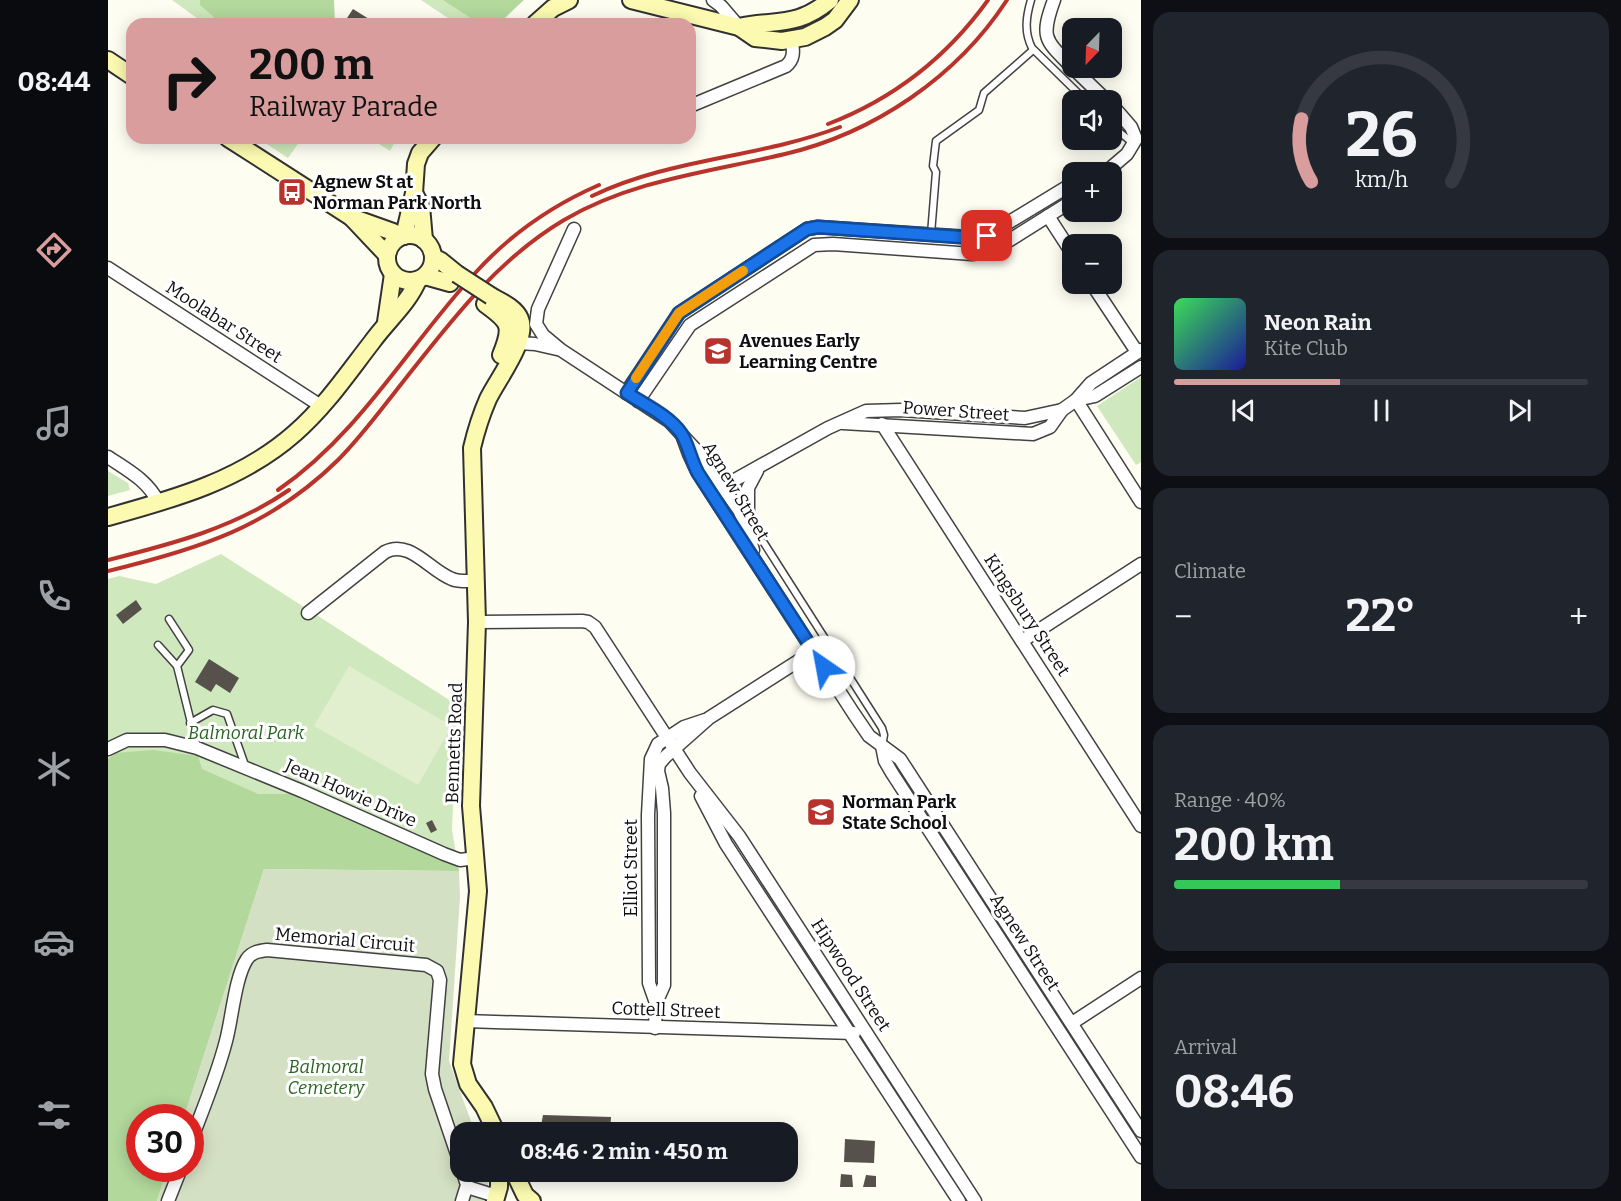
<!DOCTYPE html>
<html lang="en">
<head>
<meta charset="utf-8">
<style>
	:root { --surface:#171b24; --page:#20242c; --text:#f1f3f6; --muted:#9ea1a6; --line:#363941; --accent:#d89d9c }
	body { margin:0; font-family:Bitter,serif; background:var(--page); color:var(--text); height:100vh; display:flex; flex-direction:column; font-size:22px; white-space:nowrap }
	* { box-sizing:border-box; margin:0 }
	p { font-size:20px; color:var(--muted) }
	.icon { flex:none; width:33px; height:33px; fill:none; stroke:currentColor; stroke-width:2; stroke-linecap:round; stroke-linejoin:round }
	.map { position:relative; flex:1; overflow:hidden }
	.drawer { display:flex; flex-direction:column; gap:12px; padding:12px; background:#0d0f14; width:480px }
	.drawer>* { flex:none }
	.hud { position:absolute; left:18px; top:18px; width:570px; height:126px; border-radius:18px; box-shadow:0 3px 15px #0003; background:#d89d9c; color:#111; overflow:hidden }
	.needle { width:39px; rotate:203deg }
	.tools { position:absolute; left:954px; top:18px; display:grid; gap:12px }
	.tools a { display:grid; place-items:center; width:60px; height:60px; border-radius:12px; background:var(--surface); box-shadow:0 3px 15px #0003; font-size:30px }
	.speed { position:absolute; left:18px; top:1104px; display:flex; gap:12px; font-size:30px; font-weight:700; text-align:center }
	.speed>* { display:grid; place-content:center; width:78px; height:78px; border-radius:50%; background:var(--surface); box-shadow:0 3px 15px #0003; line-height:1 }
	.speed .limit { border:9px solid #d22; background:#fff; color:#111 }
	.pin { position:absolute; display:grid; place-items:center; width:51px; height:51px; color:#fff; margin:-26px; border-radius:12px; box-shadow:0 3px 9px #0006 }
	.me { position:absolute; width:66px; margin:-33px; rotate:327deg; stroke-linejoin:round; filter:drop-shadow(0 0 4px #0008) }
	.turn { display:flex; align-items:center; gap:21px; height:126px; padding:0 24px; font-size:27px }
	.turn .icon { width:78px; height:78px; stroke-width:2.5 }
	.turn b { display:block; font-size:42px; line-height:51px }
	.big { font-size:45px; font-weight:700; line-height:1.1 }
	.drawer .widget { flex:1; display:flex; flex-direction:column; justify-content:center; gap:9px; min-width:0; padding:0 21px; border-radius:18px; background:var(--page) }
	.drawer .dial { align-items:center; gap:0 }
	.dial svg { height:156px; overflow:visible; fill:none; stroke:var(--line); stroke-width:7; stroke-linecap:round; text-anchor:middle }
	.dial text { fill:var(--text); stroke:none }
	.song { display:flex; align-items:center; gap:18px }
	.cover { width:72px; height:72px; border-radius:9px; background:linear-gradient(135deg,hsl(130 70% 55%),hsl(240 70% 35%)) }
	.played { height:6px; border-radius:3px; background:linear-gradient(90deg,var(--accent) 40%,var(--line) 40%) }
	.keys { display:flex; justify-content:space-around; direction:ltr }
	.heat { display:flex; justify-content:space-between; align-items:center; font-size:33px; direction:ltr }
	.charge { height:9px; border-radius:4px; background:linear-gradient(90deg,#34c759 40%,var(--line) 0) }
	.trip { position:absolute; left:342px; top:1122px; width:348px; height:60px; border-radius:18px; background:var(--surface); box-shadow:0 3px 15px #0003; font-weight:700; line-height:60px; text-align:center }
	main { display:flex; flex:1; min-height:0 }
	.menu { display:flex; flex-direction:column; width:108px; justify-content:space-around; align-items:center; background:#090b0e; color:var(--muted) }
	.menu .icon { width:42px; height:42px }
	.menu .on { color:var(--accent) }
	.menu b { font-size:27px; color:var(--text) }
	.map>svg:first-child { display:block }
</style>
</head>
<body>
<main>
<nav class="menu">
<b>08:44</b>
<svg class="icon on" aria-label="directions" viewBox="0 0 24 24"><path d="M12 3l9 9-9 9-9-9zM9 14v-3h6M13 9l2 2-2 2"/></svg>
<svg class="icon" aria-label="music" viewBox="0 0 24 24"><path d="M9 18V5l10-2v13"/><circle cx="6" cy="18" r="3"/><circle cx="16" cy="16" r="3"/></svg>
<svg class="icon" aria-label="phone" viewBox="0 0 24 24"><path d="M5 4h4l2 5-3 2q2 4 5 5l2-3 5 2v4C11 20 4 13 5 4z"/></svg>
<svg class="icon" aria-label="climate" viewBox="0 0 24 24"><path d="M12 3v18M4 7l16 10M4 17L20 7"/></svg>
<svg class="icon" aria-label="car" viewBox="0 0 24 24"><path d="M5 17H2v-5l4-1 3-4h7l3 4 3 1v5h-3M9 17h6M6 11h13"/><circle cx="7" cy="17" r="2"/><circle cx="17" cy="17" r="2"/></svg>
<svg class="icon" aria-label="filters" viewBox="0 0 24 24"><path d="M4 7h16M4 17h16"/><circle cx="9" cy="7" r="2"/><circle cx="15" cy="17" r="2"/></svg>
</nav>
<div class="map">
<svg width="1033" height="1201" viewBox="0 0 1033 1201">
	<rect width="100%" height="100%" fill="#fefdf2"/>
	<!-- green -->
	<g fill="#cfe8bd">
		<path d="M64,0H205L213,24H97Z"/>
		<path d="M313,0H415L392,24H349Z"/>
		<path d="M150,138H194L180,158Z"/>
		<path d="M262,138H289L282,151Z"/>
		<path d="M1033,377V462L1028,465L989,406Z"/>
		<path d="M0,471L20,483L22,490L0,496Z"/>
		<path d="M113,554L349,705L344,830L351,871L156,869L76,1117L32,1118V1168L59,1169L49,1201H0V579L11,576L48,584Z"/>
	</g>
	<!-- forest -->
	<g fill="#b2d89c">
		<path d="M92,0H226L227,24H109L106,17L92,5Z"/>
		<path d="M335,0H416L389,24H372Z"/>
		<path d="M45,750L90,756L94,769L150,794H189L347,854L351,871L156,869L76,1117L32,1118V1168L59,1169L49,1201H0V759L8,753Z"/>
	</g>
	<!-- cemetery -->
	<path fill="#d4e0c3" d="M156,869L351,871L352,897L341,1061L367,1132H352V1172H380L382,1175L377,1201H49L59,1169L82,1168V1118L76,1117Z"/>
	<!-- pitch -->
	<path fill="#e1efce" d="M241,666L344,726L310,785L206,726Z"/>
	<!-- building -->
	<g fill="#57514c">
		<path d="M245,9L269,24H235Z"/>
		<path d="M28,600L34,609L15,624L8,615Z"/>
		<path d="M101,659L131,678L122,693L108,684L103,692L87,682Z"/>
		<path d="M324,820L329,830L323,833L318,823Z"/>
		<path d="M435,1115L503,1117L502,1132H437L432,1131Z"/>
		<path d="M737,1139L767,1141L766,1163L736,1162Z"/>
		<path d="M733,1174L744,1175L745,1187H732Z"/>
		<path d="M758,1175L768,1176V1187H755Z"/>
	</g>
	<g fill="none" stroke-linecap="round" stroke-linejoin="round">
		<!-- lane casing -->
		<g stroke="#424242" stroke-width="9">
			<g id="lane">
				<path d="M923,0C918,17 916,32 924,48L977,100"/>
				<path d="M1004,126L1026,144"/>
				<path d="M823,234L828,172L825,166L828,141L871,110L876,93L925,50"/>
				<path d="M656,543L774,728L776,735L774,746"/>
				<path d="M61,619L81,650L69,666"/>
				<path d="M50,645L69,666L89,747"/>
				<path d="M82,723L105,710L119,714L138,768"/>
			</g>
		</g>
		<!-- street casing -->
		<g stroke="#424242" stroke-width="15">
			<g id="street">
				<path d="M605,0L613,6L631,27"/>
				<path d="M946,0C932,38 937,40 964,67"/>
				<path d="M965,68L998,100"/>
				<path d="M582,106L678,66C687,59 685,50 684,40"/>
				<path d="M998,172L1019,154L1028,139L1023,127L1004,105"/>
				<path d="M940,216L964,253"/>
				<path d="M466,229L430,309L428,324L435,335L453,350L561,421L589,451L631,510L637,524L645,550"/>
				<path d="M0,268L213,406"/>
				<path d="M984,284L1029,352"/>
				<path d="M410,343L427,344L449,349"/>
				<path d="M518,393L571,313L699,229L710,227L875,238L964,184"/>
				<path d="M968,400L1033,502"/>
				<path d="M968,400L987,396L1033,367"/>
				<path d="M530,401L582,325L706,245L725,244L864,254L881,252L889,248L964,201"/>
				<path d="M735,423L925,434L942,427L954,410"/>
				<path d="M774,424L1033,826"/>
				<path d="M574,435L581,454L590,473L746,714L761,736L792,759L1033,1131"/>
				<path d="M0,457C21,471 39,480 51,503"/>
				<path d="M616,486L720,428L758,411L793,410L917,418L954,410L968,400L983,383L1033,350"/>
				<path d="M640,523V488L649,471"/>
				<path d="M200,613L277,552C302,539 322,571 344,579C351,582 360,581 368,581"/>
				<path d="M369,622L474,621L480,622L487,627L582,773L631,836L867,1201"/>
				<path d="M914,641L1033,564"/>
				<path d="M774,746L777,761L784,773L1033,1157"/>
				<path d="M0,749L19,740H57L89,748L194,791L336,854L352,860L368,858"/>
				<path d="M593,796L618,844L851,1201"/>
				<path d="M548,1003L541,983L540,815L543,759L550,744L576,727L597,720"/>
				<path d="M357,1021L746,1033"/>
				<path d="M964,1023L1033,978"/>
				<path d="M547,1028L548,1003L556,985V813L554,788L550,771L551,764L557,757L601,718L706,651"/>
				<path d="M82,1143C95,1109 109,1076 118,1041C124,1019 127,977 139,959C144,952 151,951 159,950L318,965L329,971L332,980L324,1074L327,1089L352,1163"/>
				<path d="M359,1187L388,1196"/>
				<path d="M60,1201L73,1168"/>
				<path d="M354,1201L359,1185L355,1172"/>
			</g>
		</g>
		<!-- secondary casing -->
		<g stroke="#313131" stroke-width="20">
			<g id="secondary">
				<path d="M523,0L631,27L647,38L674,41L697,37L717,27L727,20L742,0"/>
				<path d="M427,24L445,8L461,0"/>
				<path d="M631,27C669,19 688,28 722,0"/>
				<path d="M0,60L24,76"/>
				<path d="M120,138L243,217L285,232L292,237"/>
				<path d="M306,193L313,206L316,240"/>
				<path d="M244,218L279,255"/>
				<circle cx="302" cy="258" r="23"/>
				<path d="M296,236L306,193L308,164L312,153L325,138"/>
				<path d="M325,257L333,261L349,274"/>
				<path d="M317,276L342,283"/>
				<path d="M383,296C392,301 408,308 412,319C421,339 389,380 380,399C373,415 368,431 364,448L369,622L363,806L370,891L354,1064L360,1084L376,1107L388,1132"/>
				<path d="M377,304C402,322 405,326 393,355"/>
				<path d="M278,322L285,274"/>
				<path d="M0,517C66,499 134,480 187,433C217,407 240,373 264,342C279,321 300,304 310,280"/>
				<path d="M406,1172L417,1195L424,1201"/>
				<path d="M387,1201L391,1187V1172"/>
			</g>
		</g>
		<!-- lane -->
		<use href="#lane" stroke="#fff" stroke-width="6"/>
		<!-- street -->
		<use href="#street" stroke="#fff" stroke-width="12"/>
		<!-- secondary -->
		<use href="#secondary" stroke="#fbfab0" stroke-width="16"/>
		<!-- rail -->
		<g stroke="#b9332d" stroke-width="4">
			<path d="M720,124C785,99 839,57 880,0"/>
			<path d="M484,196C563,158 651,158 732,127"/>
			<path d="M170,490C253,433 302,343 369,271C403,234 445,205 491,185"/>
			<path d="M0,560C64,544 126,528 181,490"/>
			<path d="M0,571C91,549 162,527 230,460C251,439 269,415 287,392C337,329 385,262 456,220C524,180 601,172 677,154C766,133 849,77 899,0"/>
		</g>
		<!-- secondary-bridge casing -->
		<g stroke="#313131" stroke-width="20" stroke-linecap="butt">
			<path id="secondary-bridge" d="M349,274L383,296"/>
		</g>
		<!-- secondary-bridge -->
		<use href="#secondary-bridge" stroke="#fbfab0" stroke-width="16"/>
	</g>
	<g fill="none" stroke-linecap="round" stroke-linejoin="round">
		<!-- route casing -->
		<g stroke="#114b97" stroke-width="15">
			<path id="route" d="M716,667L590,473C583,461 580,443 573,433C560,415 537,405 519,393L571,313L699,229L710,227L867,238L879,236"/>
		</g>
		<!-- route -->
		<use href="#route" stroke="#1a73e8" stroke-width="10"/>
		<!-- slow -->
		<path stroke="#f59e0b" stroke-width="10" d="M528,378L571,313L635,271"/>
	</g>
	<!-- icons -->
	<defs>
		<g id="bus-square" transform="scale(1.5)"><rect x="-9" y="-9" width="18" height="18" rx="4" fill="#b9332d" stroke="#fff"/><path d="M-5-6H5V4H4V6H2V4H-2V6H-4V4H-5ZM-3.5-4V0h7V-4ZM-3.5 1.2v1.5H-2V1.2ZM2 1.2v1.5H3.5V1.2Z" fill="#fff"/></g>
		<g id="school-square" transform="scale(1.5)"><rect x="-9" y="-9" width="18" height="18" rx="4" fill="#b9332d" stroke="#fff"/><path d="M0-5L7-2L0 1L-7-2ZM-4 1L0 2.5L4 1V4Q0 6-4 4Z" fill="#fff"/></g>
	</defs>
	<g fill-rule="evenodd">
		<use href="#bus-square" x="184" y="192"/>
		<use href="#school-square" x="610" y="351"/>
		<use href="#school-square" x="713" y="812"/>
	</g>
	<g text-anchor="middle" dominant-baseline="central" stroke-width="6" stroke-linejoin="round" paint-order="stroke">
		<!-- poi labels -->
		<g font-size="18" font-weight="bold" fill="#0f0f0f" stroke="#fff" text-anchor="start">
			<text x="205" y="182">Agnew St at<tspan x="205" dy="21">Norman Park North</tspan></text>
			<text x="631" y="341">Avenues Early<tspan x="631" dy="21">Learning Centre</tspan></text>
			<text x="734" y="802">Norman Park<tspan x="734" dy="21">State School</tspan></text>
		</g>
		<!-- street labels -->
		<g font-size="18" fill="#0f0f0f" stroke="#fff">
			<text transform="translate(116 322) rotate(33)">Moolabar Street</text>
			<text transform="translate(848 411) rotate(4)">Power Street</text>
			<text transform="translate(628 491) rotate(59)">Agnew Street</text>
			<text transform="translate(919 615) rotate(57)">Kingsbury Street</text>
			<text transform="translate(346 743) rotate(-88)">Bennetts Road</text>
			<text transform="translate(243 793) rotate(24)">Jean Howie Drive</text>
			<text transform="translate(523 868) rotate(-90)">Elliot Street</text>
			<text transform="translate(237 940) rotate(5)">Memorial Circuit</text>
			<text transform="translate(917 942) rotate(57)">Agnew Street</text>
			<text transform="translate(743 975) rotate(57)">Hipwood Street</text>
			<text transform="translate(558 1010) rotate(2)">Cottell Street</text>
		</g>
		<!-- park labels -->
		<g font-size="18" font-style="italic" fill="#296522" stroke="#fff">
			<text x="138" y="733">Balmoral Park</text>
			<text x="218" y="1067">Balmoral<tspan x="218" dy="21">Cemetery</tspan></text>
		</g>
	</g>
</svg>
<div class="tools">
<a><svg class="needle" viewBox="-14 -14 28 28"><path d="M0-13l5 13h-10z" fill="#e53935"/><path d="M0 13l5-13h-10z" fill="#9ea1a6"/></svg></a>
<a><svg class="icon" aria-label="sound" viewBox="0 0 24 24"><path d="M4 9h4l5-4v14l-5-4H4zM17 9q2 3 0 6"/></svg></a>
<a>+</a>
<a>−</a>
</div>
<div class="speed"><div class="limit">30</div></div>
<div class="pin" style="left:879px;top:236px;background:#d93025"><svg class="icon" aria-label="arrive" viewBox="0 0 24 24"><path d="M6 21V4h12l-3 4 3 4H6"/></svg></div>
<svg class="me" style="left:716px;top:667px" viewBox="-20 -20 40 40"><circle r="19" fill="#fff"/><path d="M0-13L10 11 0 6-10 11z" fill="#1a73e8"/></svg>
<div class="trip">08:46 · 2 min · 450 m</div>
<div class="hud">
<div class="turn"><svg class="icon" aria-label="right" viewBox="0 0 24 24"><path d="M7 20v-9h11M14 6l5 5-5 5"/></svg><div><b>200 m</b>Railway Parade</div></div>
</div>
</div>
<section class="drawer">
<div class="widget dial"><svg viewBox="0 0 100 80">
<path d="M14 69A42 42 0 1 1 86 69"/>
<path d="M14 69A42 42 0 0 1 9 37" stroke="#d89d9c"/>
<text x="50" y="56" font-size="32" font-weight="700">26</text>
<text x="50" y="72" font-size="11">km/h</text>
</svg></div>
<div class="widget">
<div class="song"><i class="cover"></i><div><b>Neon Rain</b><p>Kite Club</p></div></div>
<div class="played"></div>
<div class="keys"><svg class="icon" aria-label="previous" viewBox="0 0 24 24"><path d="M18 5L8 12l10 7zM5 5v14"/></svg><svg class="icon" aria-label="pause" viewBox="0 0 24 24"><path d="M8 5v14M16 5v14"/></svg><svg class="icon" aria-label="next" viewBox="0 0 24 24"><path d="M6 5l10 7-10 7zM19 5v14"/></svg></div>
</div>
<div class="widget"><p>Climate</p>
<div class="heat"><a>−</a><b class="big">22°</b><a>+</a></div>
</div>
<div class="widget"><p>Range · 40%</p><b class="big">200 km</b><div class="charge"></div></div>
<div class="widget"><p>Arrival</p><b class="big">08:46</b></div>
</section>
</main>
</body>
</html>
